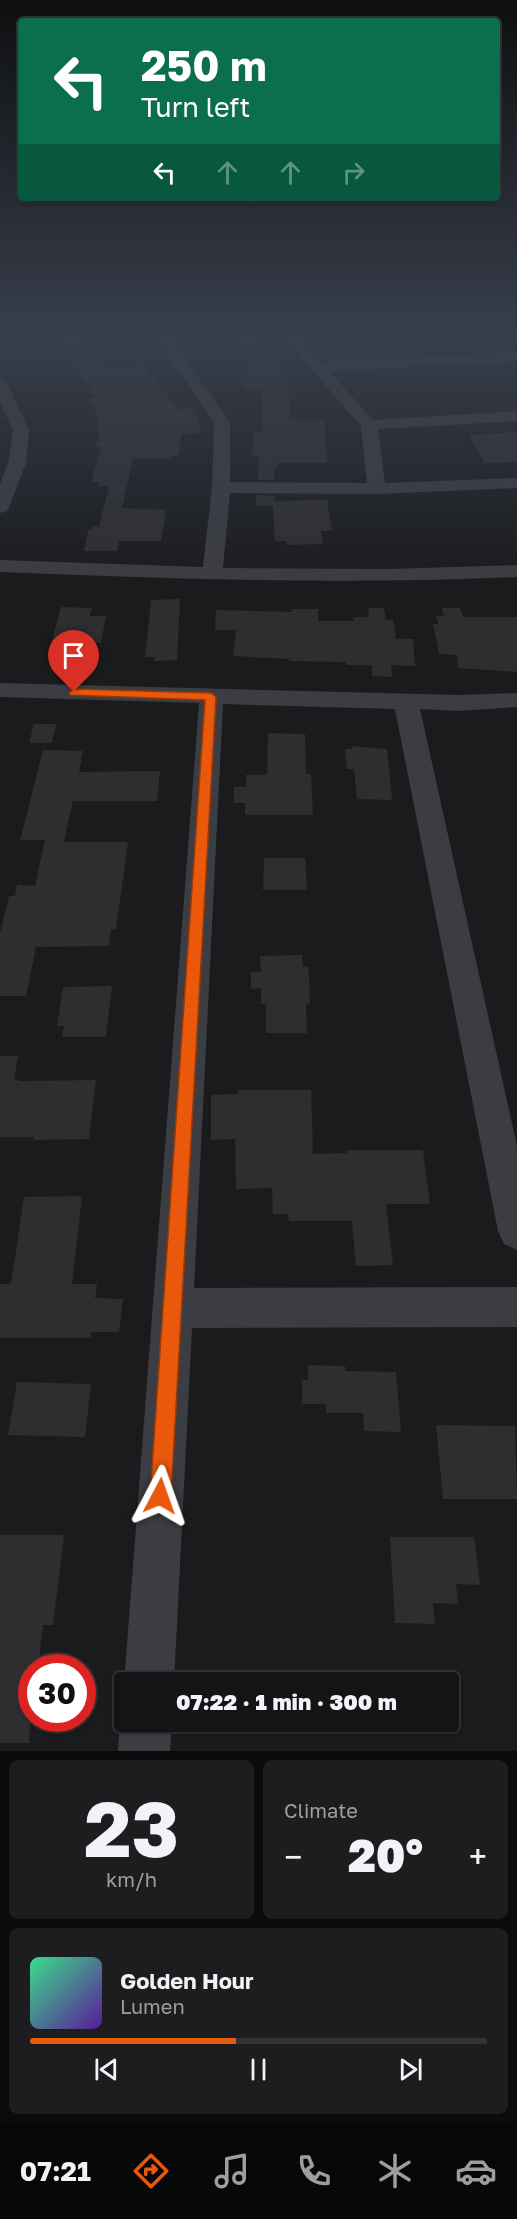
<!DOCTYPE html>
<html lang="en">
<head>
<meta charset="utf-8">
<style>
	:root { --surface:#141416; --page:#1d1d1f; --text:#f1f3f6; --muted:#9d9ea1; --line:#333335; --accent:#ea580c }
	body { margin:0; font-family:"Golos Text",sans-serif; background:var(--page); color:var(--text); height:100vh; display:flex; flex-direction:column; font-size:22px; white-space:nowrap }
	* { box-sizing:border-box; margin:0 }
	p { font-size:20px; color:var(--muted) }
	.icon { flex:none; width:33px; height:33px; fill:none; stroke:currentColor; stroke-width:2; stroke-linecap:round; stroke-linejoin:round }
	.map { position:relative; height:1751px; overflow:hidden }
	.side { display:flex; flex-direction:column; gap:9px; padding:9px; background:#0b0b0c; flex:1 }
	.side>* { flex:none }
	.guide { position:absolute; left:18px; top:18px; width:482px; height:183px; border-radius:6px; box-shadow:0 2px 4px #0004,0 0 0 2px var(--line); background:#0b6e4f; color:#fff; overflow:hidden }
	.speed { position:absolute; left:18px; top:1654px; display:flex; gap:12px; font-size:30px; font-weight:700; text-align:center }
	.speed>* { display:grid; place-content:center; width:78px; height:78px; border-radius:50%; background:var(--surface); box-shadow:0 2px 4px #0004,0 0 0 2px var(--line); line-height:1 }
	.speed .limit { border:9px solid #d22; background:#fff; color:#111 }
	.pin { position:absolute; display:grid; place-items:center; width:51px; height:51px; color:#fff; margin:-62px -26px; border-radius:50% 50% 50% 0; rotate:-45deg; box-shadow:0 0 6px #0007 }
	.pin .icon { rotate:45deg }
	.me { position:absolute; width:66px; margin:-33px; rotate:4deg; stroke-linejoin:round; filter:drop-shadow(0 0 4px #0008) }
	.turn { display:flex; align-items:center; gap:21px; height:126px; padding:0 24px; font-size:27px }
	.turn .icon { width:78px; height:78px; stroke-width:2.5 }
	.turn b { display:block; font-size:42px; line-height:51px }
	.lanes { display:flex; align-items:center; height:57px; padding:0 24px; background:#0003; justify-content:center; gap:30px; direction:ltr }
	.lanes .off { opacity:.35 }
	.big { font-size:45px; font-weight:800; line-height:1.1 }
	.side .card { flex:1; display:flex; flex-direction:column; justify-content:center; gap:9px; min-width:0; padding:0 21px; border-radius:9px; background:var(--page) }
	.side .dial { align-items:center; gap:0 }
	.dial b { font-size:78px; line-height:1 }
	.song { display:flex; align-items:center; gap:18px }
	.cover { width:72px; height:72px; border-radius:9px; background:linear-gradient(135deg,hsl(150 70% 55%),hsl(270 70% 35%)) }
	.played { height:6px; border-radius:3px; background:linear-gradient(90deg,var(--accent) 45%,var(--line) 45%) }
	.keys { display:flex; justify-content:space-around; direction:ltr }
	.heat { display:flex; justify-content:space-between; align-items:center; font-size:33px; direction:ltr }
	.side .tiles { flex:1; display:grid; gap:9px; grid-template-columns:1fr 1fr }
	.card:last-child { grid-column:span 2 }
	.trip { position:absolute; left:114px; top:1672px; width:345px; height:60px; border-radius:6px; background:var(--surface); box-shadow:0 2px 4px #0004,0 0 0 2px var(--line); font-weight:800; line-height:60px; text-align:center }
	.tab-bar { display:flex; height:96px; justify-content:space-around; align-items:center; background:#080809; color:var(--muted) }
	.tab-bar .icon { width:42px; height:42px }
	.tab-bar .current { color:var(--accent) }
	.tab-bar b { font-size:27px; color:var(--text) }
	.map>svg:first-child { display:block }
</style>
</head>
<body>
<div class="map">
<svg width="517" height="1751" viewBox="0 0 517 1751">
	<rect width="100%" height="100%" fill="#1a1b1d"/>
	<!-- building -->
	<g fill="#2e2e31">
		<path d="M78,337L87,349L95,348L109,369L142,365L179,410L193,408L198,418L201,433L181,434L180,452H178V456H171V458L133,459L122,508L166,510L161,541H119L117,551H84L88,531H91L92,527H99L109,486H98L99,482H91L101,447H95L99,436L96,412L88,398L96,397L66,355H69L59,339Z"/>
		<path d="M255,338L289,377V420L325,421L327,463H277V468H274V480H258L259,456H252L254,432H262L263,388L246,390L235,372L252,370L230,341Z"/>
		<path d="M517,432V462L485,463L469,435Z"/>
		<path d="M256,495L275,496V501L327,500L332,531H321L323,544L287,545L286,541H275L273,506H256Z"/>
		<path d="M180,599L177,660L154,661V657H145L151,600Z"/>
		<path d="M61,607L92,608L90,616H106L101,643H84L82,651H49Z"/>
		<path d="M368,608H384L386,620H393L396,639H413L415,666L391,665L392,677L372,676V665H346V662L289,661V659L233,656L236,630H215L216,610L292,612V609H318V621H354L353,617H369Z"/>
		<path d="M442,608H460L463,617H517V672L458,668L457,655L439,654L433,624H438L436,616H444Z"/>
		<path d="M34,724H56L52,743H29Z"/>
		<path d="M268,733L305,734L306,774H311L313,815H245V803H234V787H246V775H267Z"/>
		<path d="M352,746L387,749L392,800L357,799L354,769H347L345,749H352Z"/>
		<path d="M43,750L83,751L79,772L160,771L157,801H73L64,842H128L116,929H111L109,946L36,947L26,996H0V933L9,896H15L17,885L35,886L45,840H20Z"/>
		<path d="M264,858H305L307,890H263Z"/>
		<path d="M302,955L303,967H308L309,976L310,1003L306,1004L307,1033H266V1004H261V988L251,989V972H261L260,956Z"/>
		<path d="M112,986L106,1037H62L64,1026H57L63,987Z"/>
		<path d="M0,1056H18L14,1079L20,1081L96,1080L89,1139L34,1140V1137H0Z"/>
		<path d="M238,1090H311L313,1154L347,1153V1150H423L430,1204H386L393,1265L356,1266L352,1221H289L288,1214H273L272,1188L236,1189L235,1139L211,1140V1095L238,1094Z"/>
		<path d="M82,1196L72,1284H97L95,1298L123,1299L119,1332H91V1338H0V1284H11L24,1197Z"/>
		<path d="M308,1365L345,1366V1371L396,1372L401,1432L364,1431L363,1413H326V1404H302V1380H308Z"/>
		<path d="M17,1382L91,1384L85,1437L8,1435Z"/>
		<path d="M436,1425L515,1426L517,1499H443Z"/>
		<path d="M0,1535H64L53,1625H43L38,1668H32L29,1743H0Z"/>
		<path d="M390,1537H474L480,1585L456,1584L458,1604L433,1603L435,1624L395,1623Z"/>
	</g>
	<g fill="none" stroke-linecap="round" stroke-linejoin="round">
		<!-- minor -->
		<g fill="#3c3d42" fill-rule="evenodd">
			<path d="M155,336H169L230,423V482L367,483L361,426L282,336H297L321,362L517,353V361L329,371L373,420L517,411V421L378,429L385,483L517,478V488L377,494L230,493L223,568L388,569L517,565V577C344,585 173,579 0,572V560L203,567L212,487L214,423Z"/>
			<path d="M0,379L8,384L29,431L26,463L9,507L7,511L0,513V484L8,463L13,431L0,402Z"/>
			<path d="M0,683L458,695L517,693V707L458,711L420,709L517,1146V1250L504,1244L498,1231L395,709L223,704L194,1288L517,1287V1327L192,1328L174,1683H124L199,703L0,697Z"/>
			<path d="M124,1712V1722H172L170,1751H118L120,1722Z"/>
		</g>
	</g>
	<!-- sky -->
	<linearGradient id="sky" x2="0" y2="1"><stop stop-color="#0e0f10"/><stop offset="0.58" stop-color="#383f4c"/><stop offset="1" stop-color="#383f4c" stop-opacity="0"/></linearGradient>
	<rect width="517" height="581" fill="url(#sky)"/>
	<!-- route -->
	<path fill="#ea580c" stroke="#983908" stroke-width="1.5" d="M74,689L211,693L216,697L171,1496L168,1503L160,1506L153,1503L150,1496L205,700L70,695L69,692Z"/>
</svg>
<div class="speed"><div class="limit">30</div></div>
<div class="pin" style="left:74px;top:692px;background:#d93025"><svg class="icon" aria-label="arrive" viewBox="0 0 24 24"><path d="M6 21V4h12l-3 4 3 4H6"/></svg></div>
<svg class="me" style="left:160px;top:1496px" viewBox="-20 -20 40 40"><path d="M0-17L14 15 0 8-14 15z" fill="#ea580c" stroke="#fff" stroke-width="4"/></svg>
<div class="trip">07:22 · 1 min · 300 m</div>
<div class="guide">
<div class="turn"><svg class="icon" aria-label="left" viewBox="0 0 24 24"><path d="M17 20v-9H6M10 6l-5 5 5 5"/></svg><div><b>250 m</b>Turn left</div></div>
<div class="lanes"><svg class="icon" aria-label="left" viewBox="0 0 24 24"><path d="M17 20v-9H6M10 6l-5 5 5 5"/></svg><svg class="icon off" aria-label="ahead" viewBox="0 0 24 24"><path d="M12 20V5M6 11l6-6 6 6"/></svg><svg class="icon off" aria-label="ahead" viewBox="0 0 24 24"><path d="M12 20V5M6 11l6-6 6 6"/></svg><svg class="icon off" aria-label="right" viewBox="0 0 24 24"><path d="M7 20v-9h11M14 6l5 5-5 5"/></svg></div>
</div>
</div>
<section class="side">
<div class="tiles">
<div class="card dial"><b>23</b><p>km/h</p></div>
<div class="card"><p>Climate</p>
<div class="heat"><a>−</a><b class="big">20°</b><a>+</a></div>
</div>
<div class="card">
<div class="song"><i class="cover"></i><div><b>Golden Hour</b><p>Lumen</p></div></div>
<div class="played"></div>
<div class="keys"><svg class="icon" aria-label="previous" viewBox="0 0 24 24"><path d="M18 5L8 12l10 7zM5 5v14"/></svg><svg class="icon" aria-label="pause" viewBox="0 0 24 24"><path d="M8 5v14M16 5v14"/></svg><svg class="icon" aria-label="next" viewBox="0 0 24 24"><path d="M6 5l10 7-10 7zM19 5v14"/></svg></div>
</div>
</div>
</section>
<nav class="tab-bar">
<b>07:21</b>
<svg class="icon current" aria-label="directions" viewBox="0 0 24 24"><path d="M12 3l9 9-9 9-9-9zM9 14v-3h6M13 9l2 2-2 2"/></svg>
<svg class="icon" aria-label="music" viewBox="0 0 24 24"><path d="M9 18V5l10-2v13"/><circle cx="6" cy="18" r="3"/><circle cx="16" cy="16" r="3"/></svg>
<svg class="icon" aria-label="phone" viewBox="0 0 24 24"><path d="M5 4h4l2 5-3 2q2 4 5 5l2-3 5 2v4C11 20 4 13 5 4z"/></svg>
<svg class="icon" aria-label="climate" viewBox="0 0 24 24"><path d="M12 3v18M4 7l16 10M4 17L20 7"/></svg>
<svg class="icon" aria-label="car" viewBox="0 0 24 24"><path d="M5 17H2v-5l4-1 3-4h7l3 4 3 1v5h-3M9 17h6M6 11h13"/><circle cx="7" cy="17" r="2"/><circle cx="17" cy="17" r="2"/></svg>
</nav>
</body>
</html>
